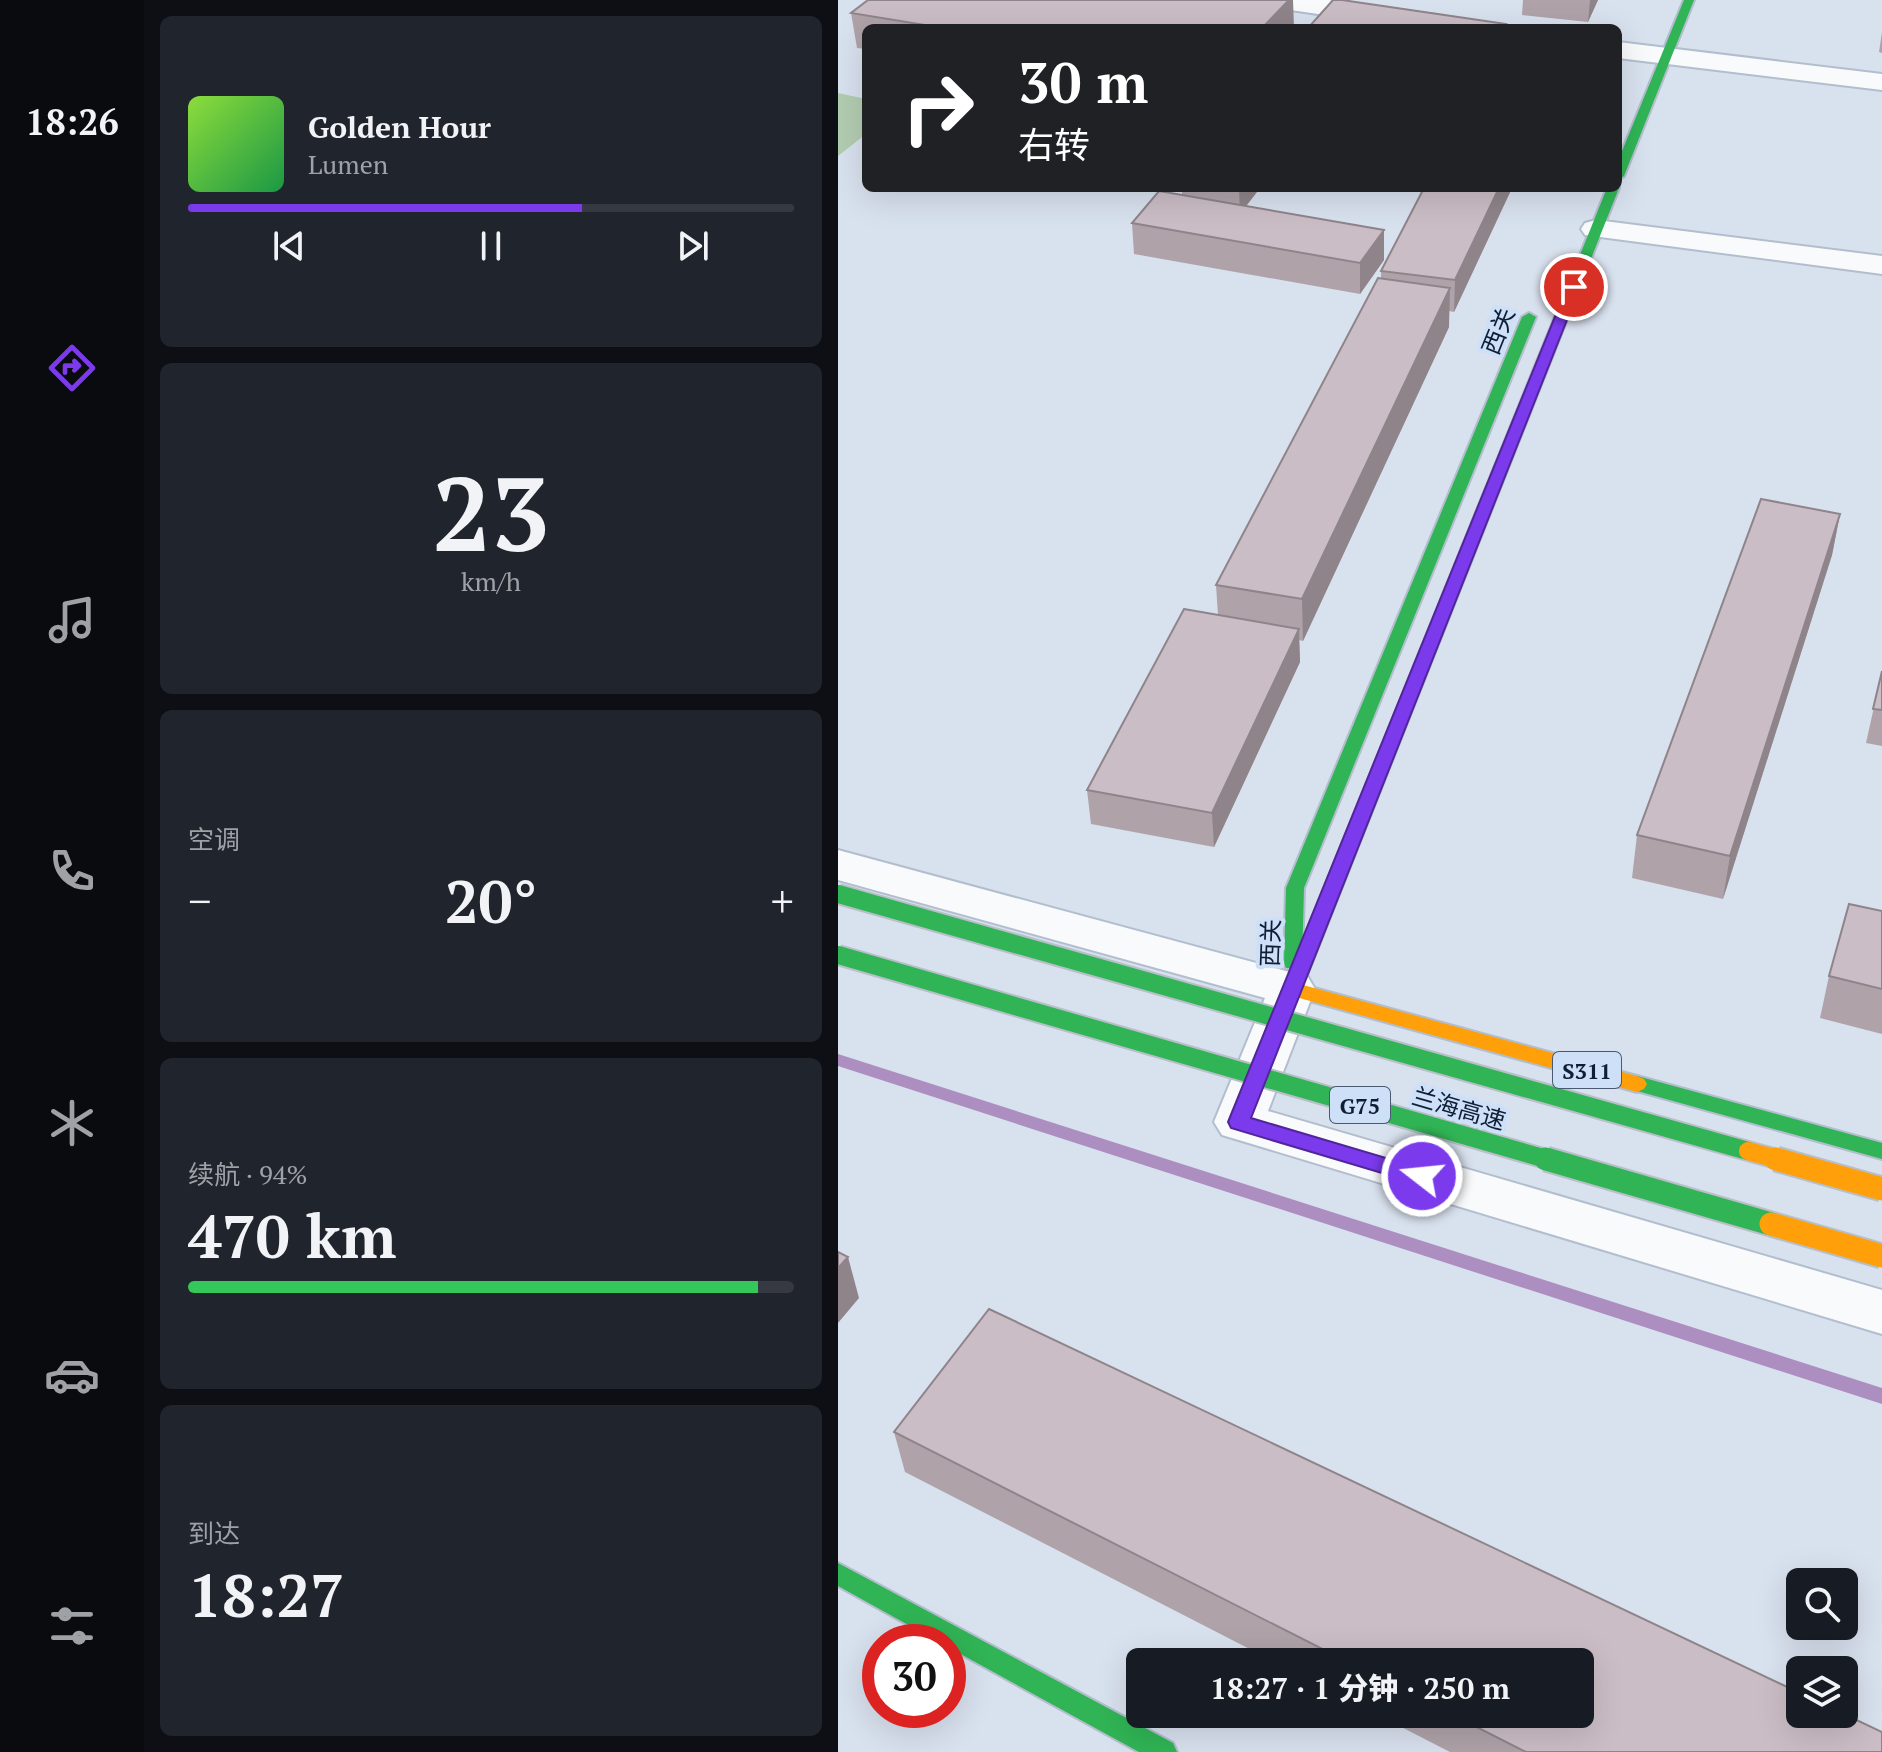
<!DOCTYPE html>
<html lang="zh">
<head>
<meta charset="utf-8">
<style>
	:root { --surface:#171b24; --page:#20242c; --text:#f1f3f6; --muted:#9ea1a6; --line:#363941; --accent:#7c3aed }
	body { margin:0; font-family:"PT Serif","Noto Sans SC",serif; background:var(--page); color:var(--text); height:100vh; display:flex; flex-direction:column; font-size:30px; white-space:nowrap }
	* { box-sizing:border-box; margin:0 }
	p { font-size:26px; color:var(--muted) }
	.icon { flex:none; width:44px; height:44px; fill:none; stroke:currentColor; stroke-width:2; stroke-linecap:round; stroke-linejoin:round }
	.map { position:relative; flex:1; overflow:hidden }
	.panel { display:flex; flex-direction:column; gap:16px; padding:16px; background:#0d0f14; width:694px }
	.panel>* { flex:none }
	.top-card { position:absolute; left:24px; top:24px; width:760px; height:168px; border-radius:12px; box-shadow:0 8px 32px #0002; background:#202124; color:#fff; overflow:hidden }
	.controls { position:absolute; left:948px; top:1568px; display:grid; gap:16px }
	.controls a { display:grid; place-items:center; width:72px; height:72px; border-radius:12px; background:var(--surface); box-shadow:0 8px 32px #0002; font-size:40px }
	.speed { position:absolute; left:24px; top:1624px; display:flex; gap:16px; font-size:40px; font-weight:700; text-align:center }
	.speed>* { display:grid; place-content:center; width:104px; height:104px; border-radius:50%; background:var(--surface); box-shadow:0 8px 32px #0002; line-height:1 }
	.speed .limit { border:12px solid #d22; background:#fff; color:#111 }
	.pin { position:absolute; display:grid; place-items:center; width:68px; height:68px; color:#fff; margin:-34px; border:4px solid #fff; border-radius:50%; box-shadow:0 2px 8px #0007 }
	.me { position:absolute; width:88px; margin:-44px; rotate:286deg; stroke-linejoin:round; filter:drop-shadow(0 0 6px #0008) }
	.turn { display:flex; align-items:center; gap:28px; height:168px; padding:0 24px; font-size:36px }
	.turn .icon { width:104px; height:104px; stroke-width:2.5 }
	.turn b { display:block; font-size:56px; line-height:68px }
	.big { font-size:60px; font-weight:800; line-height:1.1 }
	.panel .card { flex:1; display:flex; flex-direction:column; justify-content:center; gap:12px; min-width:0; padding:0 28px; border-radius:12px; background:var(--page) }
	.panel .dial { align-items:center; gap:0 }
	.dial b { font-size:104px; line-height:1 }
	.song { display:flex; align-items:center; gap:24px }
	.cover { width:96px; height:96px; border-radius:12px; background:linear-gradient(135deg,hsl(90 70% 55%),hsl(140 70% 35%)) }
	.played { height:8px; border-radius:4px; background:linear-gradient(90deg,var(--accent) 65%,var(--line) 65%) }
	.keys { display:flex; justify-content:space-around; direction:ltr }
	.heat { display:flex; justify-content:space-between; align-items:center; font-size:44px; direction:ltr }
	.charge { height:12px; border-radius:6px; background:linear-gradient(90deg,#34c759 94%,var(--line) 0) }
	.trip { position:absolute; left:288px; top:1648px; width:468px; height:80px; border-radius:12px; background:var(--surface); box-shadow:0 8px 32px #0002; font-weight:800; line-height:80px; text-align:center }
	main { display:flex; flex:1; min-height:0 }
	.tab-bar { display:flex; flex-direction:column; width:144px; justify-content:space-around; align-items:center; background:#090b0e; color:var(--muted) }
	.tab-bar .icon { width:56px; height:56px }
	.tab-bar .active { color:var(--accent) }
	.tab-bar b { font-size:36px; color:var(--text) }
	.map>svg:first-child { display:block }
</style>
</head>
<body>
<main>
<nav class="tab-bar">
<b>18:26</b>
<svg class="icon active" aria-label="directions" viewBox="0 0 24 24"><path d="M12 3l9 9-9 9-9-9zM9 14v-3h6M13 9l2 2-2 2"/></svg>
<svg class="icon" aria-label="music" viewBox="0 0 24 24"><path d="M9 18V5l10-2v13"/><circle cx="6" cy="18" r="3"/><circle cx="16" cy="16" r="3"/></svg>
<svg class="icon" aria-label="phone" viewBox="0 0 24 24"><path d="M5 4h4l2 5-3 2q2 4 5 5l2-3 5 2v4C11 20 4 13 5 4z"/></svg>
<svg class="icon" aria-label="climate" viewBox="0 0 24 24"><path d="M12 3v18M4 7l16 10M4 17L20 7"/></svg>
<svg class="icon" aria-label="car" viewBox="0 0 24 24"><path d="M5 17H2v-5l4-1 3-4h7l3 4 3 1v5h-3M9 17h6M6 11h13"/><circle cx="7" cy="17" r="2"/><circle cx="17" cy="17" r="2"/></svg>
<svg class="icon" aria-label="filters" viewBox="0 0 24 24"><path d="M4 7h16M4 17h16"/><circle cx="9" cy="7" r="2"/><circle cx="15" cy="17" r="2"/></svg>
</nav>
<section class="panel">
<div class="card">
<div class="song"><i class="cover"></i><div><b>Golden Hour</b><p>Lumen</p></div></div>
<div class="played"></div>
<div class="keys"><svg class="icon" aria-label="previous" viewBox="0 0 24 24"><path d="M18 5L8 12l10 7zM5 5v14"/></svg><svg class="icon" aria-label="pause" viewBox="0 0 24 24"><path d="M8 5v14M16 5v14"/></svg><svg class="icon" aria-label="next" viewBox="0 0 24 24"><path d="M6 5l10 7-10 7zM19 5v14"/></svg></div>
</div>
<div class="card dial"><b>23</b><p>km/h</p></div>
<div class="card"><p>空调</p>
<div class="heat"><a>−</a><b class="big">20°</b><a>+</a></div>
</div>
<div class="card"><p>续航 · 94%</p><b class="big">470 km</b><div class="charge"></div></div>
<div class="card"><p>到达</p><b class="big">18:27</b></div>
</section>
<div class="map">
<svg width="1044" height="1752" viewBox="0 0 1044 1752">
	<rect width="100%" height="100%" fill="#d8e1ee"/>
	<!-- green -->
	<path fill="#b2ccb1" d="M0,93L28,99V134L0,156Z"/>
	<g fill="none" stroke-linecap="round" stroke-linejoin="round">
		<!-- stream -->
		<path fill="#ad8ec1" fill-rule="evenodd" d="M0,1054L1044,1388V1404L0,1066Z"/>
		<!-- street casing -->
		<g stroke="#b2bece" stroke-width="4">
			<g id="street">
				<path d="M426,0H491L628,20L637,22L641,28H575L439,8L430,5Z"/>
				<path d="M780,42L1044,74V90L780,58Z"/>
				<path d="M758,220L1044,256V274L747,235L743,229L747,223Z"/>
				<path d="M0,850L470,977L477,989L430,1111L1044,1290V1334L384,1135L376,1122L427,998L0,880Z"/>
			</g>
		</g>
		<!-- fast casing -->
		<g stroke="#b2bece" stroke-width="4">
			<g id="fast">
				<path d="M846,0H856L786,176L780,180V161Z"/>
				<path d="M780,186L781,188L555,758L553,762H541L539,758L769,188Z"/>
				<path d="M691,313L698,317L466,888L464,963L462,968H448L446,963L448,888L684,317Z"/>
				<path d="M799,1076L1044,1143V1159L792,1089L789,1084L792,1079Z"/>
				<path d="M0,1563L335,1743L339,1752H301L110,1647V1642H101L0,1586Z"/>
			</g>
		</g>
		<!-- slow casing -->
		<g stroke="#b2bece" stroke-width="4">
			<path id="slow" d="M547,752L555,758L465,985L799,1076L806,1079L809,1084L806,1089L799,1092L447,994L445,989L539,758Z"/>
		</g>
		<!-- street -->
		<use href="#street" fill="#f9fafc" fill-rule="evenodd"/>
		<!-- fast -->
		<use href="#fast" fill="#30b455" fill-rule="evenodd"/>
		<!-- slow -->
		<use href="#slow" fill="#ff9f0a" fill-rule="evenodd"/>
		<!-- fast-bridge-far1 casing -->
		<g stroke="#b7bfc8" stroke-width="22" stroke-linecap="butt">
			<g id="fast-bridge-far1">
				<path d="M0,894L910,1151"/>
				<path d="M0,955L715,1161"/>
			</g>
		</g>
		<!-- fast-bridge casing -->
		<g stroke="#b7bfc8" stroke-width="27" stroke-linecap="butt">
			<path id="fast-bridge" d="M708,1159L933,1224"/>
		</g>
		<!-- slow-bridge-far1 casing -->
		<g stroke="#b7bfc8" stroke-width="22" stroke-linecap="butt">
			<path id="slow-bridge-far1" d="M910,1151L946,1161"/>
		</g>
		<!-- slow-bridge casing -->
		<g stroke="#b7bfc8" stroke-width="27" stroke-linecap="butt">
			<g id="slow-bridge">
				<path d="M938,1159L1044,1189"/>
				<path d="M933,1224L1044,1256"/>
			</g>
		</g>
		<!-- fast-bridge-far1 -->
		<use href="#fast-bridge-far1" stroke="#30b455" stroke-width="18"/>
		<!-- fast-bridge -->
		<use href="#fast-bridge" stroke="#30b455" stroke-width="23"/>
		<!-- slow-bridge-far1 -->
		<use href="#slow-bridge-far1" stroke="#ff9f0a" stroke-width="18"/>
		<!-- slow-bridge -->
		<use href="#slow-bridge" stroke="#ff9f0a" stroke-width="23"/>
	</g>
	<!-- wall -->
	<g fill="#afa3a9">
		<path d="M685,0H760L750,22L684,15Z"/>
		<path d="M13,13L456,28H28V49L19,48Z"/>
		<path d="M1044,32V53L1041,52Z"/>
		<path d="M344,188H422L408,206L546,260L522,294L296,254L294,223L344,195Z"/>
		<path d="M586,188H674L616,312L611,311V327L465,641L461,640L462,662L376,847L253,824L249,790L380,615L378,585L543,279V271Z"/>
		<path d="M1002,514L994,555L885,899L794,878L799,835Z"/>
		<path d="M1044,671V746L1028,743Z"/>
		<path d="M1044,911V1034L982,1018L991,976Z"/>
		<path d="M56,1432L1044,1752H612L538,1714H742V1662H437L67,1472Z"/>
	</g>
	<!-- shaded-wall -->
	<g fill="#8e848a">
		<path d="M451,0H455L456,28H424Z"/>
		<path d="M752,0H760L750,22Z"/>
		<path d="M401,188H422L402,214Z"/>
		<path d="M661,188H674L616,312L617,280Z"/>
		<path d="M546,230V260L522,294V263Z"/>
		<path d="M612,288L611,327L465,641L464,599Z"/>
		<path d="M1002,514L994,555L885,899L892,856Z"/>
		<path d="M461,629L462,662L376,847L374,813Z"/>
		<path d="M10,1257L21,1298L0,1323V1268Z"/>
	</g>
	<!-- building -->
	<g fill="#cbbdc5" stroke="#8e848a" stroke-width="2">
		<path d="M30,0H451L424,28H105L13,13Z"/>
		<path d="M495,0H504L668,24L665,28H470Z"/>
		<path d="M586,188H661L617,280L543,271Z"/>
		<path d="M321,191L546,230L522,263L294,223Z"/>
		<path d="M540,278L612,288L464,599L378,585Z"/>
		<path d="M923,499L1002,514L892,856L799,835Z"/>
		<path d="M346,609L461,629L374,813L249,790Z"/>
		<path d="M1044,671V710L1035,709Z"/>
		<path d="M1011,904L1044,911V989L991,976Z"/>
		<path d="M0,1252L10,1257L0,1268Z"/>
		<path d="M151,1309L962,1693V1714H1006L1044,1732V1752H688L613,1714H742V1662H510L56,1432Z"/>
	</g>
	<!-- route -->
	<path fill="#7c3aed" stroke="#51269a" stroke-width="2" d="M736,283L742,287L413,1118L592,1171L595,1176L592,1182L584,1185L393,1128L390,1122L729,287Z"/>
	<g text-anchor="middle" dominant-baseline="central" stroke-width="8" stroke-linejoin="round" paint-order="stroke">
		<!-- shield labels -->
		<g fill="#cee0f8" stroke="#485970" stroke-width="2">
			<rect x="715" y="1052" width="68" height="36" rx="6"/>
			<rect x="492" y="1087" width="60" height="36" rx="6"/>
		</g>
		<g font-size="22" font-weight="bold" fill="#0e1f35">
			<text x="749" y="1070">S311</text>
			<text x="522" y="1105">G75</text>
		</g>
		<!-- street labels -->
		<g font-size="24" fill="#0e1f35" stroke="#cee0f8">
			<text transform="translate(660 331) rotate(-68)">西关</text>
			<text transform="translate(432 943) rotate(-88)">西关</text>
			<text transform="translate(621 1108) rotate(16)">兰海高速</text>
		</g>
	</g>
</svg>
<div class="controls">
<a><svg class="icon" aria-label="search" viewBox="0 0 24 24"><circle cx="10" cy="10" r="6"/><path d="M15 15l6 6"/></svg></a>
<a><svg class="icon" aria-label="layers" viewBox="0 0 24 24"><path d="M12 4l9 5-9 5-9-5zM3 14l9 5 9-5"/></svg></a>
</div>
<div class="speed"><div class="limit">30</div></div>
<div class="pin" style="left:736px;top:287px;background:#d93025"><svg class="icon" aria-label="arrive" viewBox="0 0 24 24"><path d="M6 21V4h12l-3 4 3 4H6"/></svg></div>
<svg class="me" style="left:584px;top:1176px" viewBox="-20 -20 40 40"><circle r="17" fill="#7c3aed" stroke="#fff" stroke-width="3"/><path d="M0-11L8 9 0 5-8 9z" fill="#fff"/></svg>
<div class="trip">18:27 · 1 分钟 · 250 m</div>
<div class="top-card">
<div class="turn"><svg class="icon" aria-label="right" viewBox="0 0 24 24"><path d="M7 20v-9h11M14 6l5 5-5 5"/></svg><div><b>30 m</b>右转</div></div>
</div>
</div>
</main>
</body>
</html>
